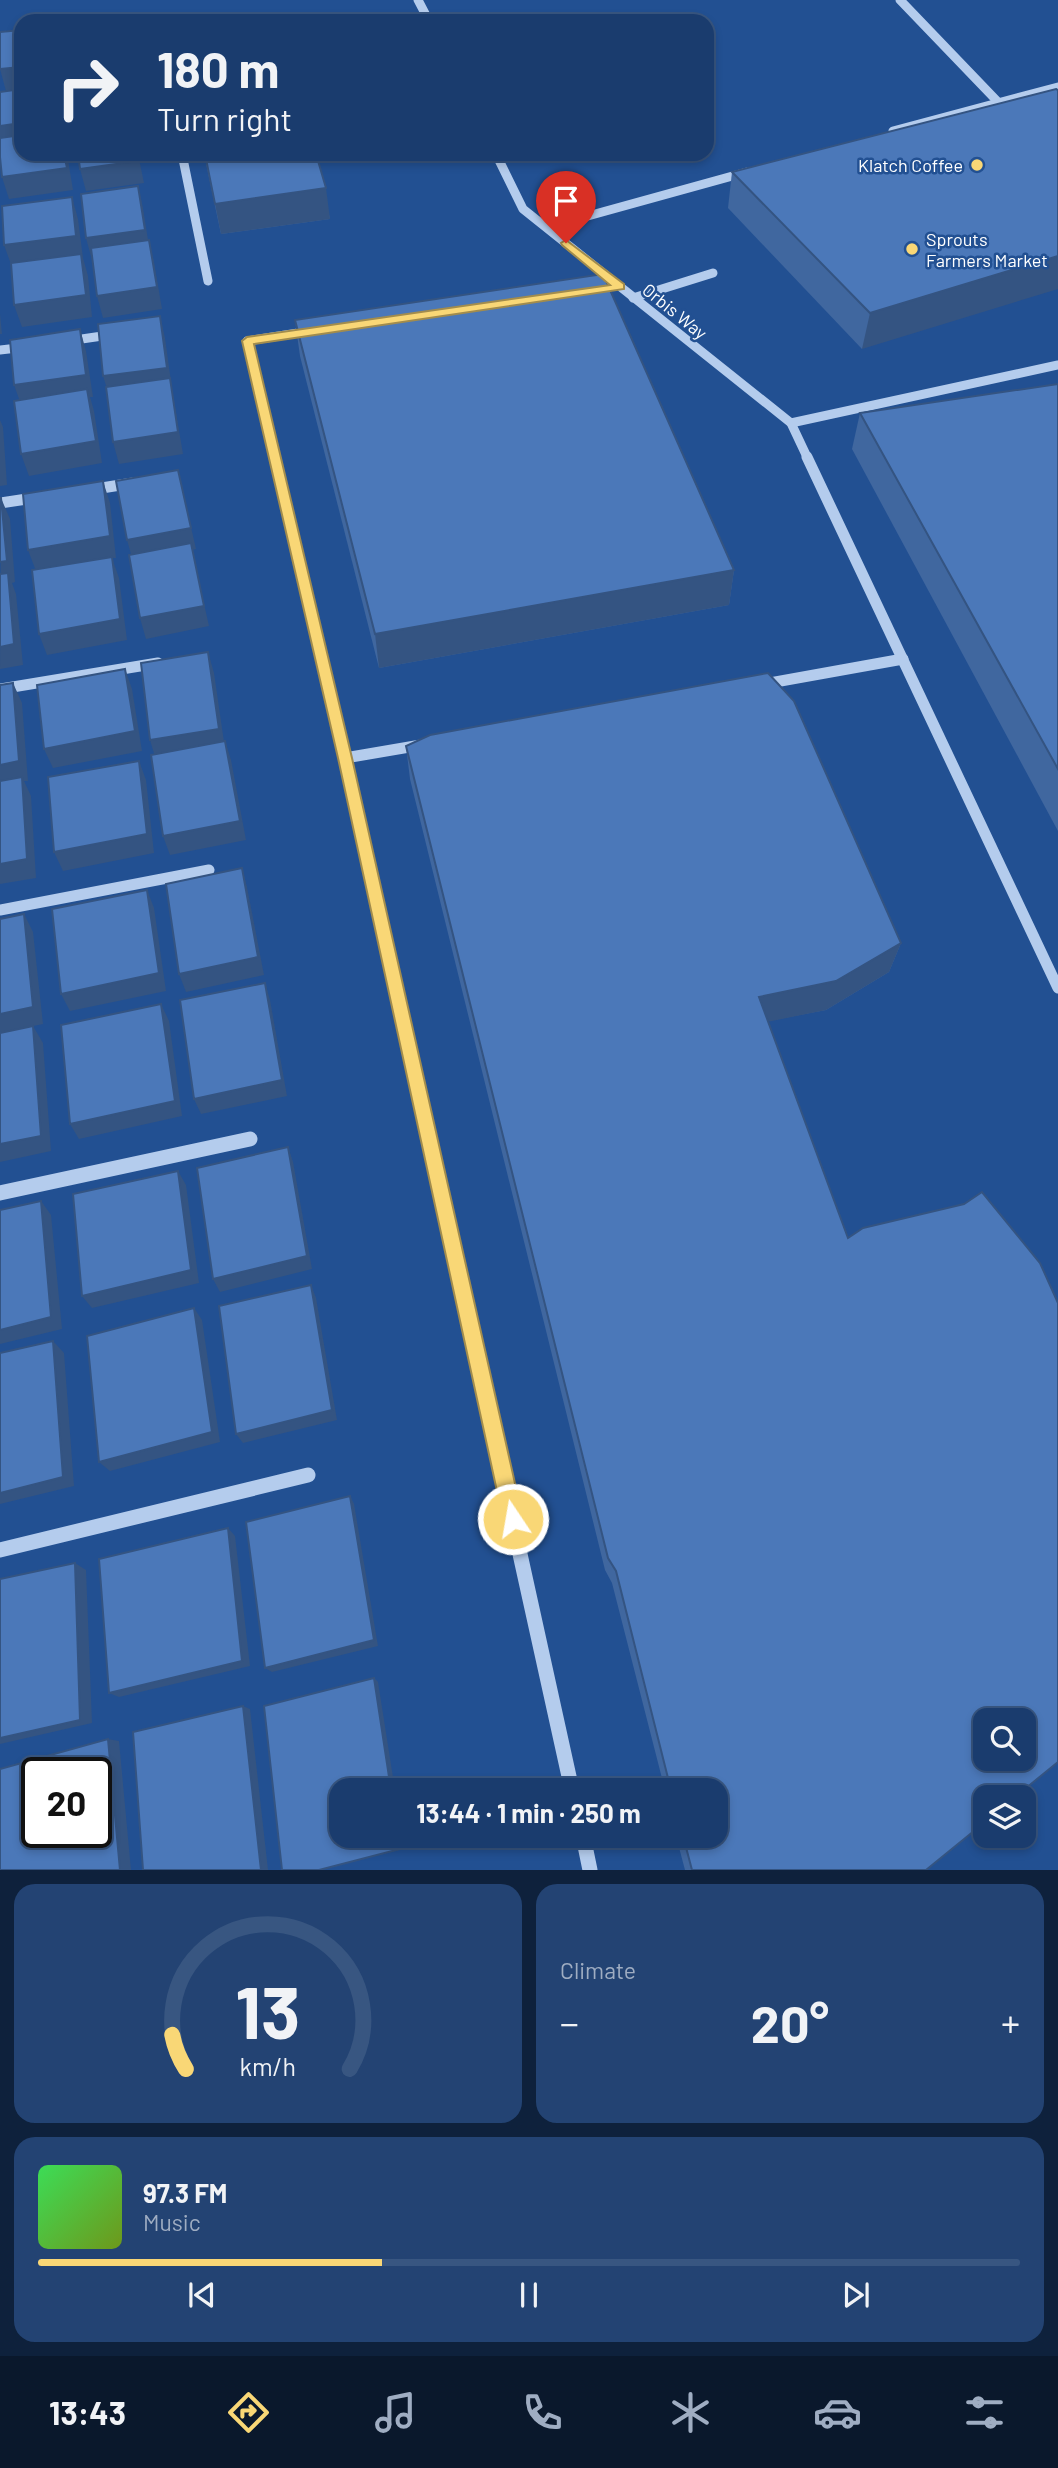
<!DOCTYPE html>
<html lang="en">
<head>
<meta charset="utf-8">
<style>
	:root { --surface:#1a3c6e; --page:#234373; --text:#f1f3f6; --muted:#9fadc2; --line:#385681; --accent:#f9d776 }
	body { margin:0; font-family:Barlow,sans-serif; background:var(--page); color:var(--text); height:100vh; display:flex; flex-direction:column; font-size:26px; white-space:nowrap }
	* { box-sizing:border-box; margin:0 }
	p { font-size:23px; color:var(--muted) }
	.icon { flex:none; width:38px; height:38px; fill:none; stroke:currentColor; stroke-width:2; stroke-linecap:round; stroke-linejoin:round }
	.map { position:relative; height:1870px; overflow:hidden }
	.side { display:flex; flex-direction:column; gap:14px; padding:14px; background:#0e213c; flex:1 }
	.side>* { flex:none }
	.banner { position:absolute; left:14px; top:14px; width:700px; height:147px; border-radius:21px; box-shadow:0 4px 10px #0003,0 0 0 2px var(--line); background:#1a3c6e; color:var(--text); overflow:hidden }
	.tools { position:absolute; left:973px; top:1708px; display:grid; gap:14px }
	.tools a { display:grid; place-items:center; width:63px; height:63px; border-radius:14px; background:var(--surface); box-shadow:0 4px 10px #0003,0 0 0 2px var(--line); font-size:35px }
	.speed { position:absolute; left:21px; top:1757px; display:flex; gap:14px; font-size:35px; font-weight:700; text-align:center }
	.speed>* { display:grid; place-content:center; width:91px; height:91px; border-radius:50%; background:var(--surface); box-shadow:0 4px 10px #0003,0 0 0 2px var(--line); line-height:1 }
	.speed .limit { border:4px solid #111; border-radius:10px; background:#fff; color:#111 }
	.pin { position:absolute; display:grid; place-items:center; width:60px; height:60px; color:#fff; margin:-72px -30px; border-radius:50% 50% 50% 0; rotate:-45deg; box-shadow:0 0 7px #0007 }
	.pin .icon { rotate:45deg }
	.me { position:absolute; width:77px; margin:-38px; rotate:348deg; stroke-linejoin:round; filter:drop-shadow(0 0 5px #0008) }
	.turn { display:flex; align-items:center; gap:24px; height:147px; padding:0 28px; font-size:32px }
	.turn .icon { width:91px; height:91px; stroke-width:2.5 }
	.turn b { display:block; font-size:49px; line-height:60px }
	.big { font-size:52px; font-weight:700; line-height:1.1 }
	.side .tile { flex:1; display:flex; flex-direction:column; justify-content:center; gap:10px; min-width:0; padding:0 24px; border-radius:21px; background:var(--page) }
	.side .dial { align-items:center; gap:0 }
	.dial svg { height:182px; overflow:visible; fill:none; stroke:var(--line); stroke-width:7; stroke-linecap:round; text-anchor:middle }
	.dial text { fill:var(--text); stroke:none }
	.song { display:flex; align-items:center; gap:21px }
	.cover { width:84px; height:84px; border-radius:10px; background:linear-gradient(135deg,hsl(130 70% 55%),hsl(80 70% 35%)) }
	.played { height:7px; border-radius:4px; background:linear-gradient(90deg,var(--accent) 35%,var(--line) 35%) }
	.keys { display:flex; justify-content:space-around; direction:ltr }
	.heat { display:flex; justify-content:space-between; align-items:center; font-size:38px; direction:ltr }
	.side .tiles { flex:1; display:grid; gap:14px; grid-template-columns:1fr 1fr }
	.tile:last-child { grid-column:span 2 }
	.trip { position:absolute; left:329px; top:1778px; width:399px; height:70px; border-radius:21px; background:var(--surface); box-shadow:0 4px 10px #0003,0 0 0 2px var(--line); font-weight:700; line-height:70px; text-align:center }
	.tabs { display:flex; height:112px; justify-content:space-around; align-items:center; background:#0a182c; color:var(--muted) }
	.tabs .icon { width:49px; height:49px }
	.tabs .on { color:var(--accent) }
	.tabs b { font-size:32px; color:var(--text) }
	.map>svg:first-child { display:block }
</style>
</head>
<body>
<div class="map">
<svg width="1058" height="1870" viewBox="0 0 1058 1870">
	<rect width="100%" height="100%" fill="#225092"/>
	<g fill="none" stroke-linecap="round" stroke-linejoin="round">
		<!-- minor-far2 -->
		<g stroke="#b4cced" stroke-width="9">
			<path d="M418,0L429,21"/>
			<path d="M900,0L998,102"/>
			<path d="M893,131L1058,87"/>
			<path d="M182,154L208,281"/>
			<path d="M496,154L523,209L791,423L808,459"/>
			<path d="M548,227L747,172"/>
			<path d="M633,298L713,273"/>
			<path d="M68,341L116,334"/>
			<path d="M0,350L26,347"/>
			<path d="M791,423L1058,365"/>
			<path d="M275,459L247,341L311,331"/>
		</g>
		<!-- minor-far1 -->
		<g stroke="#b4cced" stroke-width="11">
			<path d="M274,457L345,758"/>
			<path d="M807,457L1058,988"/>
			<path d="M89,490L133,483"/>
			<path d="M0,503L40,497"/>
			<path d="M759,685L903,659"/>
			<path d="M0,689L158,663"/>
			<path d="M0,910L209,870"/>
			<path d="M413,1066L345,758L421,745"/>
		</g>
		<!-- minor -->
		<g stroke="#b4cced" stroke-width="15">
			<path d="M412,1064L572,1790"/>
			<path d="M0,1193L250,1139"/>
			<path d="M0,1550L308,1475"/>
			<path d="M583,1836L590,1870"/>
		</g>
	</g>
	<!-- wall -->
	<g fill="#40679f">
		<path d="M1056,89L862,349L728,208L732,172Z"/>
		<path d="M204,154H316L330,219L221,234Z"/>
		<path d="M295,320L734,570L729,605L379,668L300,356Z"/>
		<path d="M1058,384V831L852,449L860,413Z"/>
		<path d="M406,746L901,943L889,972L826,1010L768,1021L926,1870H685L676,1836H716V1790H665L612,1583L605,1570L410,779Z"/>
	</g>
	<!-- shaded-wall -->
	<g fill="#345482">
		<path d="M21,67V89L6,91L0,69Z"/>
		<path d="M21,123V146L0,142V126Z"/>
		<path d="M64,154H67L73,190L9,199L2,177Z"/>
		<path d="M138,154L144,183L86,191L80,169Z"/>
		<path d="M138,186L143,208L150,253L92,260L86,238Z"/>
		<path d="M326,188L330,219L221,234L215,204Z"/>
		<path d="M72,197L78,219L83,258L88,276L92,317L22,327L14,305L12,267L4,245Z"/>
		<path d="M149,240L154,262L162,309L103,318L97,296Z"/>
		<path d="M1058,256V289L862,349L870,313Z"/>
		<path d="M0,314L2,334H0Z"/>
		<path d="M160,316L165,338L172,389L183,454L119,464L113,442L110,398L103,376Z"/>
		<path d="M80,329L86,351L93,397H90L94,411L102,463L29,476L21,454L22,407L14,385Z"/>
		<path d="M0,420L3,427L7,485L0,486Z"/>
		<path d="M178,470L196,549L192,550L209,626L146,639L140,618L133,561L127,540Z"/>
		<path d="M103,481L110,503L116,558H112L119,578L127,640L47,655L39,634L36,571L28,550Z"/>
		<path d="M1,498L10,519L15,582L12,583L16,594L23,665L0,669Z"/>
		<path d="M734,570L729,605L379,668L375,634Z"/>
		<path d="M208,652L214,673L225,749L156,760L150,740Z"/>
		<path d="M125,669L132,689L142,751L53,768L44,749Z"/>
		<path d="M13,683L22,703L28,781H24L31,796L36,878L0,884V765Z"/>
		<path d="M225,741L231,760L246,840L170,855L163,836Z"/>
		<path d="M139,761L146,780L154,853L63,871L54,852Z"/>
		<path d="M242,868L247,887L264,975L186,992L179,974Z"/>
		<path d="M147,890L154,908L166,991L70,1011L61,994Z"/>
		<path d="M24,914L33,932L43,1024L0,1033V1014Z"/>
		<path d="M901,943L889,972L826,1010L752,1025L759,997Z"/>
		<path d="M265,983L270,1000L287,1096L201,1114L194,1099Z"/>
		<path d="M161,1004L169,1021L182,1116L79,1139L70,1124Z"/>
		<path d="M33,1026L43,1043L51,1151L0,1162V1144Z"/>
		<path d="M288,1147L293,1162L312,1269L220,1292L213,1279Z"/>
		<path d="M178,1171L186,1185L199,1283L92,1308L82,1296Z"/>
		<path d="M41,1201L51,1215L62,1329L0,1344V1330Z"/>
		<path d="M311,1285L316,1298L337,1420L243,1443L236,1434Z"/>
		<path d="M194,1308L202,1320L220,1442L110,1471L99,1462Z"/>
		<path d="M53,1341L64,1353L74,1486L0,1504V1493Z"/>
		<path d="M350,1496L354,1504L378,1646L272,1672L265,1668Z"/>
		<path d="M228,1528L235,1536L250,1666L119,1697L109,1693Z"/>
		<path d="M75,1563L86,1570L92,1723L0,1744V1738Z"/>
		<path d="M374,1678L378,1682L395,1790H391Z"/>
		<path d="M243,1706L250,1709L268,1870H261Z"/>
		<path d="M108,1739L119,1741L131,1870H120Z"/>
		<path d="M398,1836H401L403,1849L319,1870Z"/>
	</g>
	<!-- building -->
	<g fill="#4b78b9" stroke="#345482" stroke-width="2" fill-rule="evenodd">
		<path d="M117,17L118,21H87Z"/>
		<path d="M21,30V67L0,69V32Z"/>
		<path d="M21,89V123L0,126V92Z"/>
		<path d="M1056,89L1058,90V256L870,313L732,172Z"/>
		<path d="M21,135V154H64L67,168L2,177L0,157V138Z"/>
		<path d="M78,154H137L138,161L80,169Z"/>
		<path d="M205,154H316L326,188L215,204Z"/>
		<path d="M138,186L145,230L86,238L81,194Z"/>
		<path d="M72,197L76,236L4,245L2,206Z"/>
		<path d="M149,240L157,287L97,296L91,248Z"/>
		<path d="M81,254L86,295L14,305L11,263Z"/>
		<path d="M603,274L734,570L375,634L295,320Z"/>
		<path d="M160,316L167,368L103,376L98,324Z"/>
		<path d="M80,329L86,375L14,385L10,340Z"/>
		<path d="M170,378L178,432L113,442L106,387Z"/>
		<path d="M1058,384V769L860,413Z"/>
		<path d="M87,389L96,441L21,454L14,401Z"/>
		<path d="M178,470L191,528L127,540L116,481Z"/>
		<path d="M103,481L110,536L28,550L23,494Z"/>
		<path d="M0,498H1L7,561L0,562Z"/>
		<path d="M191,543L204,606L140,618L129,555Z"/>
		<path d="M112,557L120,619L39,634L32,570Z"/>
		<path d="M8,573L14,644L0,647V574Z"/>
		<path d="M208,652L219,729L150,740L141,663Z"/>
		<path d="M125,669L135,731L44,749L37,685Z"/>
		<path d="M768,673L794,701L901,943L836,981L759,997L848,1238L863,1228L964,1204L982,1192L1040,1263L1058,1303V1762L1015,1797H985V1822L926,1870H692L683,1836H716V1790H671L616,1571L608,1558L406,746L430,735ZM985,1720H1024V1759H985Z"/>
		<path d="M13,683L19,761L0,765V685Z"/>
		<path d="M225,741L240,821L163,836L151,755Z"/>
		<path d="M139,761L147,834L54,852L48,777Z"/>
		<path d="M22,777L27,859L0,864V781Z"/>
		<path d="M242,868L258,957L179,974L166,884Z"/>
		<path d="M147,890L159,973L61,994L52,909Z"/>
		<path d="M24,914L33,1007L0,1014V919Z"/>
		<path d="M265,983L282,1080L194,1099L180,1000Z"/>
		<path d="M161,1004L175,1101L70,1124L61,1025Z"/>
		<path d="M33,1026L41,1136L0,1144V1033Z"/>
		<path d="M288,1147L307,1256L213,1279L197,1168Z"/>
		<path d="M178,1171L191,1270L82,1296L73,1194Z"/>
		<path d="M41,1201L51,1317L0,1330V1210Z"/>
		<path d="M311,1285L332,1410L236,1434L219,1306Z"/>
		<path d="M194,1308L212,1432L99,1462L87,1336Z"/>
		<path d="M53,1341L63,1477L0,1493V1353Z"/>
		<path d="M350,1496L374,1640L265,1668L246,1522Z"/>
		<path d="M228,1528L242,1661L109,1693L99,1559Z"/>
		<path d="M75,1563L80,1720L0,1738V1579Z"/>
		<path d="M374,1678L391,1790H341V1836H398L400,1849L319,1870H282L264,1706Z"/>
		<path d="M243,1706L261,1870H143L133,1732Z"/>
		<path d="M108,1739L120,1870H0V1769ZM37,1773H96V1832H37Z"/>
	</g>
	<!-- route -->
	<path fill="#f9d776" stroke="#a28c4d" stroke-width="2" d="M566,240L624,284V289L254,344L352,758L523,1519L520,1526L513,1529L506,1526L503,1519L338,758L242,341L247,337L610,285L562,245L561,243Z"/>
	<!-- markers -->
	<g fill="#f9d776" stroke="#225092" stroke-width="2.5">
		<circle cx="977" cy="165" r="7"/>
		<circle cx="912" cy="249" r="7"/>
	</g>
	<g text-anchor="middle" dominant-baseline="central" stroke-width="5" stroke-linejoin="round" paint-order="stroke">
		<!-- far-poi labels -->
		<g font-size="18" fill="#fff" stroke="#225092" text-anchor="end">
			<text x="963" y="165">Klatch Coffee</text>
			<text x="926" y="239" text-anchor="start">Sprouts<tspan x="926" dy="21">Farmers Market</tspan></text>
		</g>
		<!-- far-street labels -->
		<g font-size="18" fill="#fff" stroke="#225092">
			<text transform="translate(675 311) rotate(39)">Orbis Way</text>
		</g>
	</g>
</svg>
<div class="tools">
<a><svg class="icon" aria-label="search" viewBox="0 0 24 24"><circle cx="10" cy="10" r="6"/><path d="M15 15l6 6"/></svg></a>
<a><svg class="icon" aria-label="layers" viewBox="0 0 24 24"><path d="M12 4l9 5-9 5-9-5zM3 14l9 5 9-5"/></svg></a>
</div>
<div class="speed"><div class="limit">20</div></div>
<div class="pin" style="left:566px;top:243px;background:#d93025"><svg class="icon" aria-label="arrive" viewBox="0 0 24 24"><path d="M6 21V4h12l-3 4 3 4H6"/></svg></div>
<svg class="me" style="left:513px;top:1519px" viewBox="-20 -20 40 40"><circle r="17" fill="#f9d776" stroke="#fff" stroke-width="3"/><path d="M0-11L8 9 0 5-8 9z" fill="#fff"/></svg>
<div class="trip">13:44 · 1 min · 250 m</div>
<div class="banner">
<div class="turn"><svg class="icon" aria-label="right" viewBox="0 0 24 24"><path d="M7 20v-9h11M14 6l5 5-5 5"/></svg><div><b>180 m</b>Turn right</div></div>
</div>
</div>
<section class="side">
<div class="tiles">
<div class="tile dial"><svg viewBox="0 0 100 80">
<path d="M14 69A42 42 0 1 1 86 69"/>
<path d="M14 69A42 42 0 0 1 8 54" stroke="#f9d776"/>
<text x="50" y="56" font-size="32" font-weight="700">13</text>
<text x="50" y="72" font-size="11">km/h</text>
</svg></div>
<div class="tile"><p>Climate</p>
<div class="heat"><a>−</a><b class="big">20°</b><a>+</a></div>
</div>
<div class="tile">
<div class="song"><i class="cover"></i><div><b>97.3 FM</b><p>Music</p></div></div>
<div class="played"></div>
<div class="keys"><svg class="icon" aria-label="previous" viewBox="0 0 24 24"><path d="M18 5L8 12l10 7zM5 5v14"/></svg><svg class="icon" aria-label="pause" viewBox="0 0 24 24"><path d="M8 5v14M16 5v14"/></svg><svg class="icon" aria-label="next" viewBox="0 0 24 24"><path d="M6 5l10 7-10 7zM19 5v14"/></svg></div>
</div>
</div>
</section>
<nav class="tabs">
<b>13:43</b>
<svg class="icon on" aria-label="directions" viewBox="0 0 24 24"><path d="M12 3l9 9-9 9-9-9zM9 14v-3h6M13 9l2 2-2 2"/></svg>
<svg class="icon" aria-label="music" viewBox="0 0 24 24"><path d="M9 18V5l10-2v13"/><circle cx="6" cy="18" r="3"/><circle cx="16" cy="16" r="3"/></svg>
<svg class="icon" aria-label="phone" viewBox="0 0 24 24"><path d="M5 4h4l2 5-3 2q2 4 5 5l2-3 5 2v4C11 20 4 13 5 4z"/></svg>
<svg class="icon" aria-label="climate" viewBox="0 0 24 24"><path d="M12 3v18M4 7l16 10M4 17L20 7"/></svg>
<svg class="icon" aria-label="car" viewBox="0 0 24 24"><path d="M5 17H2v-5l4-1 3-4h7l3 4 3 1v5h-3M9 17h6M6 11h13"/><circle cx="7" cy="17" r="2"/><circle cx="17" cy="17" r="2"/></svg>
<svg class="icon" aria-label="filters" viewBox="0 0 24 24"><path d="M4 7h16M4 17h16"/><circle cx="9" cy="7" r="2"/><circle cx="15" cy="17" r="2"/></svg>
</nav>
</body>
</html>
